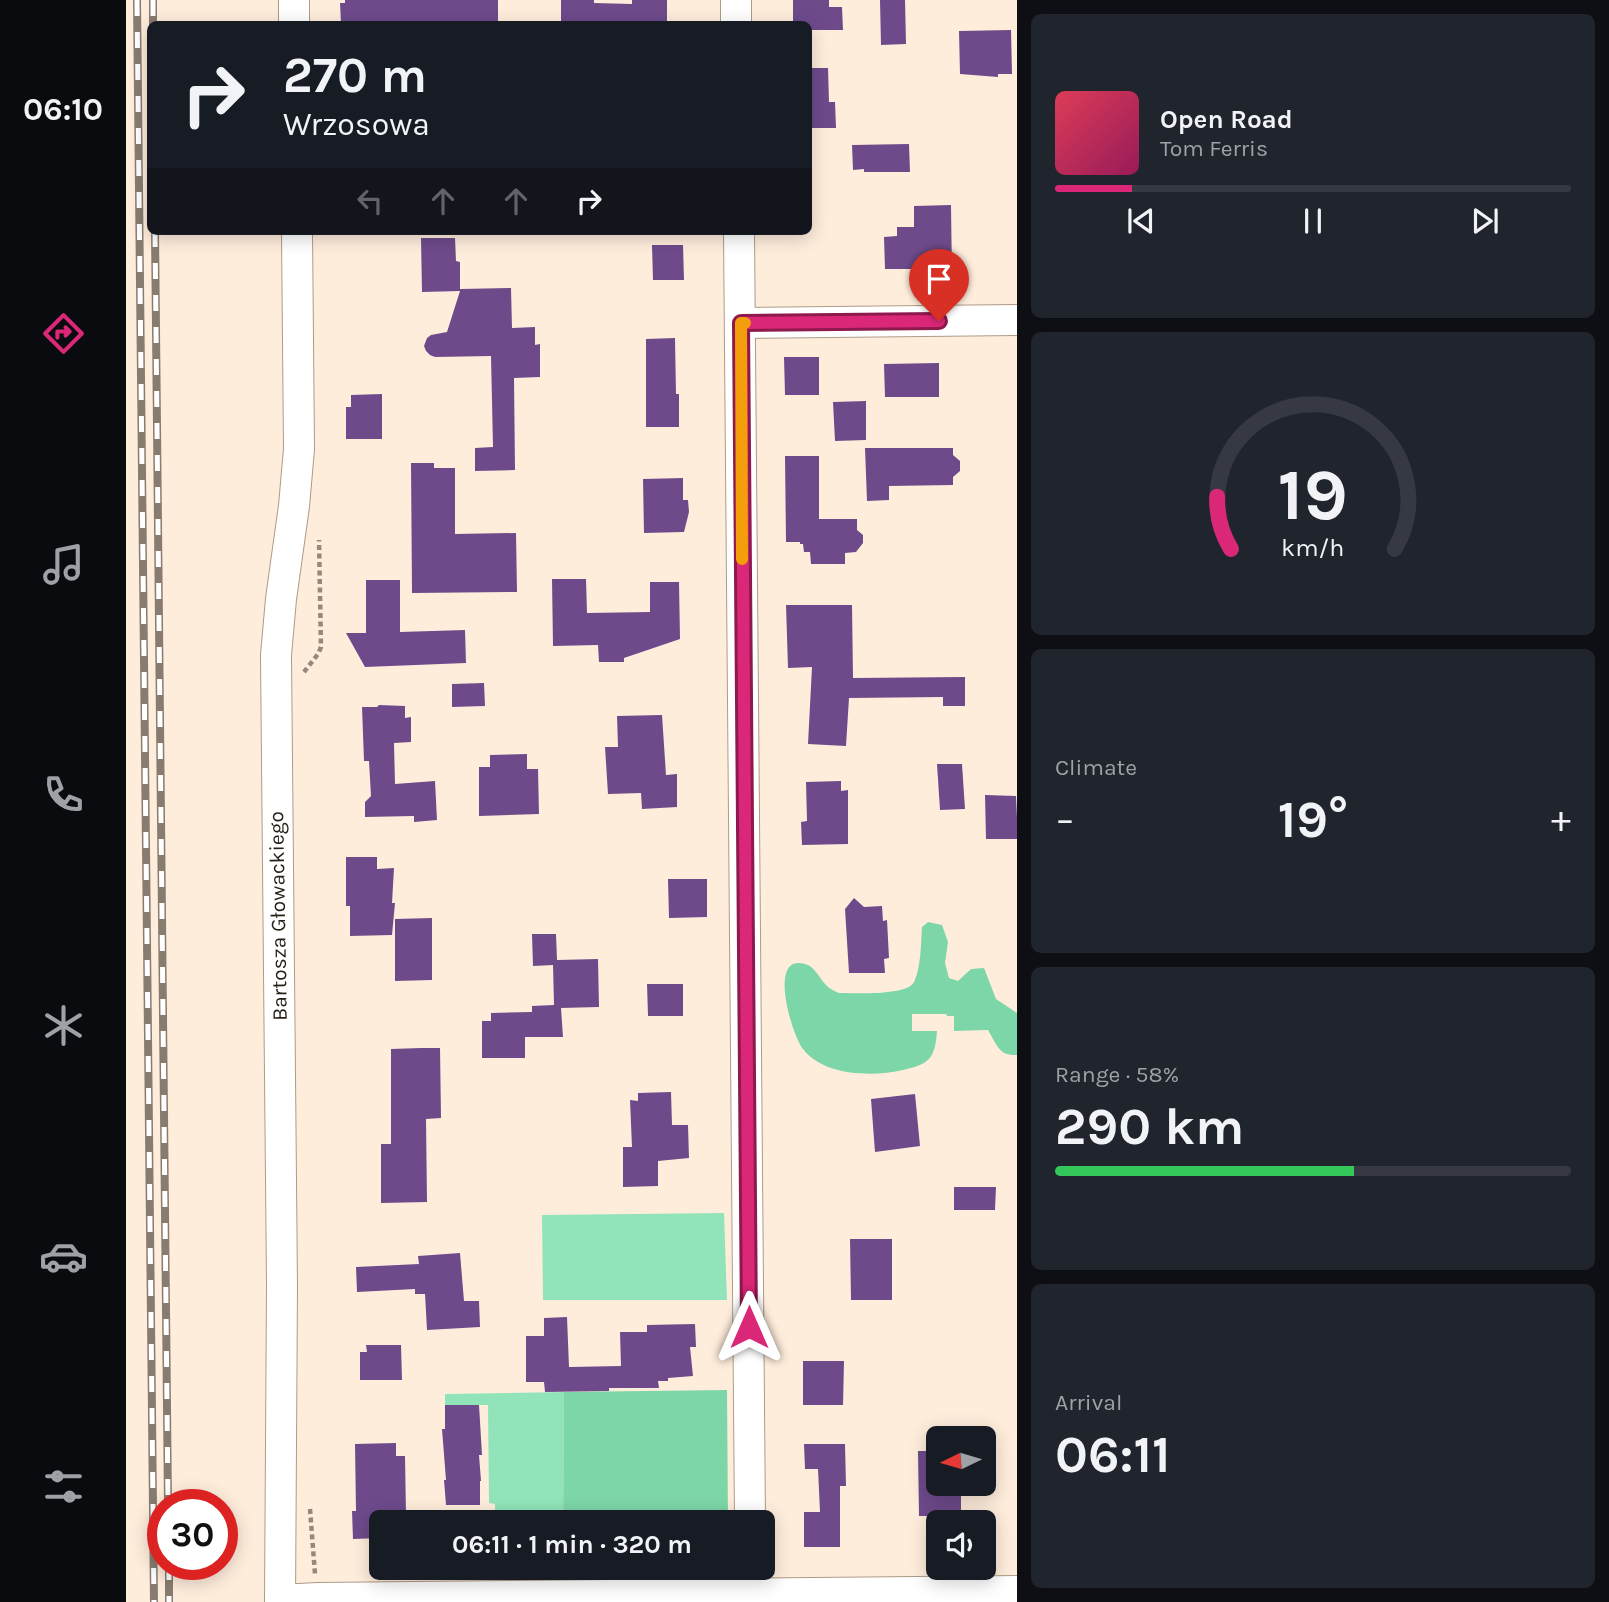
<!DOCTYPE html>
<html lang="en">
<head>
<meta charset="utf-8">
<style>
	:root { --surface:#171b24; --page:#20242c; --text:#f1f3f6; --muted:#9ea1a6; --line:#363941; --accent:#db2777 }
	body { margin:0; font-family:Karla,sans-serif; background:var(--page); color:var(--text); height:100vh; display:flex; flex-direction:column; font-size:26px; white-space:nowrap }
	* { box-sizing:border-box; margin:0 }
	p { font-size:23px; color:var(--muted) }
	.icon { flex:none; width:38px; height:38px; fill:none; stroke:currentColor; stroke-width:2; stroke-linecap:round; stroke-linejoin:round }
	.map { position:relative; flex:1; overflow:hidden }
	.side { display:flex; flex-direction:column; gap:14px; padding:14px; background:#0d0f14; width:592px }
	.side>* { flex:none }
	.top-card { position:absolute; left:21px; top:21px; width:665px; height:214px; border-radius:10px; box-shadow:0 4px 18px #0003; background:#171b24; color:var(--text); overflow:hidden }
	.needle { width:46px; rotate:265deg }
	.controls { position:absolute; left:800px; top:1426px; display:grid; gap:14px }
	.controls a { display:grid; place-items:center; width:70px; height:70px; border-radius:10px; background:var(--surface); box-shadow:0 4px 18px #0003; font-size:35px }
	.speed { position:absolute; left:21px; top:1489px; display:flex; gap:14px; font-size:35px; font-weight:700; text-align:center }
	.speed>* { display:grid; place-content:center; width:91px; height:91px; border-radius:50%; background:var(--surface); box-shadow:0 4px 18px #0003; line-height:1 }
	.speed .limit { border:10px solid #d22; background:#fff; color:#111 }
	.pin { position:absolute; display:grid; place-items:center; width:60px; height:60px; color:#fff; margin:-72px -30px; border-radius:50% 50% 50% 0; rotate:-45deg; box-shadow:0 0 7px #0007 }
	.pin .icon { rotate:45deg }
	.me { position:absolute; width:77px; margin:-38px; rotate:0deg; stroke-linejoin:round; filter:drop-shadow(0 0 5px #0008) }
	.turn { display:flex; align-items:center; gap:24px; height:147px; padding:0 21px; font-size:32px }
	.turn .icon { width:91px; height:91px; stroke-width:2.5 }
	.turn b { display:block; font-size:49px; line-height:60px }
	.lanes { display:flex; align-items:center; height:66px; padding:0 21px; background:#0003; justify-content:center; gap:35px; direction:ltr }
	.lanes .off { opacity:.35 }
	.big { font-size:52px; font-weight:700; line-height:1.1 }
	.side .card { flex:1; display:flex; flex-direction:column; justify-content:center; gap:10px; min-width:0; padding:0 24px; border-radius:10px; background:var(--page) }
	.side .dial { align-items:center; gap:0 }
	.dial svg { height:182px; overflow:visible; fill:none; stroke:var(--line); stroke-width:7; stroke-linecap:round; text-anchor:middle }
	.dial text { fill:var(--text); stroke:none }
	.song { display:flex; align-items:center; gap:21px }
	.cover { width:84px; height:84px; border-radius:10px; background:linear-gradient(135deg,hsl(350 70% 55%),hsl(330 70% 35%)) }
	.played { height:7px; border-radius:4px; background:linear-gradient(90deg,var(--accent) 15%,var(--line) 15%) }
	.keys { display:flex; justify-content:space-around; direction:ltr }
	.heat { display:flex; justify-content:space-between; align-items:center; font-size:38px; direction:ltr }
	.charge { height:10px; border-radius:5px; background:linear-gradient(90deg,#34c759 58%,var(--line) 0) }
	.trip { position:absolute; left:243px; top:1510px; width:406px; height:70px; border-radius:10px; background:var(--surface); box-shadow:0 4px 18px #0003; font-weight:700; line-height:70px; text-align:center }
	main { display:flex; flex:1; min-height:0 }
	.menu { display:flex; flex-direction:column; width:126px; justify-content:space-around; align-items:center; background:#090b0e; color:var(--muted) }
	.menu .icon { width:49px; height:49px }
	.menu .current { color:var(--accent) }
	.menu b { font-size:32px; color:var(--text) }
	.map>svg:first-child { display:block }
</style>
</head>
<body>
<main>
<nav class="menu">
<b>06:10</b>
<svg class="icon current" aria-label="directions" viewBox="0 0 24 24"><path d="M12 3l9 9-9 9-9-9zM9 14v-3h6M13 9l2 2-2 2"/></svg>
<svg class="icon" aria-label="music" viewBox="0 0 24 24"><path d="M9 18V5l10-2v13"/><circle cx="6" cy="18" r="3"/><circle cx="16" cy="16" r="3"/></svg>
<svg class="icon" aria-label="phone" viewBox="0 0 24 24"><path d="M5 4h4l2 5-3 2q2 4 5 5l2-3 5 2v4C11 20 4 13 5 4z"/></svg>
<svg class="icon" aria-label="climate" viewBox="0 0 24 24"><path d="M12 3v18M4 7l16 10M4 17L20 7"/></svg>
<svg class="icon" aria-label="car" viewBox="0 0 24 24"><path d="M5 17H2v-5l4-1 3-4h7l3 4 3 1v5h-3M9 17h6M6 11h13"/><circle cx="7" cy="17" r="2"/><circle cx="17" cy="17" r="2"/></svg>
<svg class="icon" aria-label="filters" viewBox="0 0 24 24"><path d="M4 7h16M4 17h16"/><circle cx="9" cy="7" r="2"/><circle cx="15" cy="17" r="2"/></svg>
</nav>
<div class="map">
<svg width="892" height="1602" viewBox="0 0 892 1602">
	<rect width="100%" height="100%" fill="#ffeddc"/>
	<!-- green -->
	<g fill="#91e4b9">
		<path d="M598,1213L601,1300H417L416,1215Z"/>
		<path d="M438,1392L437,1522H369V1504L363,1503L362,1405H319V1394Z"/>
	</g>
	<!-- forest -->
	<g fill="#7dd6a8">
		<path d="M802,922L816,925L822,942L819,963L823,978L832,981L845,969L858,968L870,999L891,1013V1055C873,1056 871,1045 862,1030L828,1031V1016H821L820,1014H786V1031H811C809,1058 804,1064 777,1070C747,1077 697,1076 677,1049C667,1037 644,964 672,963C688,963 691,975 700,985C704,989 708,991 713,993C729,993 781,996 788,982C795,968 795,943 796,927Z"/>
		<path d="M601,1390L602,1522H437L438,1392Z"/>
	</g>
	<!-- building -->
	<g fill="#6e4a8b">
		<path d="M219,0H372V24H215L214,3H219Z"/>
		<path d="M435,0H468V3L506,4V0H541V24H435Z"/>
		<path d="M667,0H703V7H716L717,30H682V24H667Z"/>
		<path d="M754,0H779L780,44L755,45Z"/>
		<path d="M885,30L886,74H872V77L834,74L833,31Z"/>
		<path d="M682,68H702L703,102H709L710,128H682Z"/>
		<path d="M783,144L784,172H738V169L727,170L726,145Z"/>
		<path d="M825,205L826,277L795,278L796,269H759L758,237L771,236V227H788V206Z"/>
		<path d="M295,238H329L330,261L334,262V289L385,288L386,328L409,327V345L414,344V377L388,378L389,470L349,471V448L367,447L365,356L309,357L304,355L300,351L298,346L301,338L305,335L321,332L334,291L296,292Z"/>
		<path d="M526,245H557L558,280H527Z"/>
		<path d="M549,338L550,394H553V427H520V339Z"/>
		<path d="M658,357H693V395H659Z"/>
		<path d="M813,363V397H759L758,364Z"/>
		<path d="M256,394V439H220V407H225V395Z"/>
		<path d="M740,401V440L709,441L707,402Z"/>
		<path d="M739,448H827V455L834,461V471L827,477V485L763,486V500L741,501Z"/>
		<path d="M659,456H693V519H731V530L737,535V543L730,552L719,553V564H685L684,552H678L677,544H674V542H660Z"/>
		<path d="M285,463H308V468H329V534L390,533L391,592L286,593Z"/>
		<path d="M557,478V500H562L563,512L558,532L518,533L517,479Z"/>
		<path d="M426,579H460L461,613L524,612V582H553L554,639L498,658V662H473L472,645L427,646Z"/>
		<path d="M240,580H274V632L339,630L340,663L239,667L220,633H240Z"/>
		<path d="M660,605H726L727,678L839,677V706H817V697L723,698L720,746L682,744L686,667L662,668Z"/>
		<path d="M358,683L359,706L326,707V684Z"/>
		<path d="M253,705L279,706V718L285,717V742L268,743L269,784L309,781L311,820L288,822V816L239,817V802L245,796L243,761H238L236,707H251Z"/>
		<path d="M536,715L540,775L551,774V807L516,809L515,793L482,794L479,747H492L491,716Z"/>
		<path d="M401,754V769H412L413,814L353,816V767H364V755Z"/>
		<path d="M811,764H836L839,809L814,810Z"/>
		<path d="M715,781V791L722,790V844L676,845L675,822L681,821L680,782Z"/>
		<path d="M859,795L890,796L892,839H860Z"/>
		<path d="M220,857H251V869L268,868L266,903H269L266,935L224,936V906H220Z"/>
		<path d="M542,879H581V917L543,918Z"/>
		<path d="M728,898L738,907L756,906L757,921L761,920L763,958L758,959L759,973H723L719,909Z"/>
		<path d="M306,918V980L269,981V919Z"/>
		<path d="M406,934H430L431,960L472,959L473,1007L435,1008L437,1037H399V1058H356V1021H365V1013L406,1012V1006L428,1005L427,965L407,966Z"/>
		<path d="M521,984H557V1016H522Z"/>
		<path d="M295,1048H314L315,1118L300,1119L301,1202L255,1203V1144H265V1049Z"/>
		<path d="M545,1092L546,1125H562L563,1158L532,1161V1186L497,1187V1147H506L504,1100L512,1101V1093Z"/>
		<path d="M789,1094L794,1146L749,1152L745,1099Z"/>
		<path d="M828,1187H870L869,1210H828Z"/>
		<path d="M724,1239H766V1300H725Z"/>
		<path d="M334,1253L338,1301H353L354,1327L301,1330L299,1294H289V1289L231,1292L230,1267L293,1264L292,1256Z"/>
		<path d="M441,1317L443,1367L495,1366L494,1332H521V1325L569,1324L570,1347H564L567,1376L542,1378V1381H532L533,1388H483V1391L419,1392L418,1382H400V1336H418V1318Z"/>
		<path d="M240,1345H275L276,1380H234V1352H241Z"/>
		<path d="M677,1361H718L717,1405H677Z"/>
		<path d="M319,1405H353L356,1455H353L355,1481H354V1505H320L318,1480H320L316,1429H319Z"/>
		<path d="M270,1443V1456H279L280,1515H271V1522H256V1538L227,1539L226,1511H230L229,1444Z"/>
		<path d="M678,1444H719L720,1486H714V1547H678V1512H694L692,1469H679Z"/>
		<path d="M792,1451H812V1484L835,1485V1516H793Z"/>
	</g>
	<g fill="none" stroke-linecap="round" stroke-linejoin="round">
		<!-- minor casing -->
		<g stroke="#af9b86" stroke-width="32">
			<g id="minor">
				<path d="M168,0V24"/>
				<path d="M610,0V24"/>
				<path d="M613,231L624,1522"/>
				<path d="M615,323L892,320"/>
				<path d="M154,1600L192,1598L892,1591"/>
				<path d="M154,1602L156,1286L150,655L155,599L168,506L173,449L171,231"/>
			</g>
		</g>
		<!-- path -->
		<g stroke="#95887c" stroke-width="4.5" stroke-dasharray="5 3.5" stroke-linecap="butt">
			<path d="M178,672L192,654L195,647L193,540"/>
			<path d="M184,1509L189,1574"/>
		</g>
		<!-- minor -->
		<use href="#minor" stroke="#fff" stroke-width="30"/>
		<!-- rail casing -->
		<g stroke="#887c70" stroke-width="8">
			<g id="rail">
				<path d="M11,0L28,1602"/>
				<path d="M27,0V24"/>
				<path d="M29,231L42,1505"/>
				<path d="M43,1564V1602"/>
			</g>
		</g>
		<!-- rail -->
		<use href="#rail" stroke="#fff" stroke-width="5" stroke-dasharray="16" stroke-linecap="butt"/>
	</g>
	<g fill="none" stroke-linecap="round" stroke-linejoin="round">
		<!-- route casing -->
		<g stroke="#8e194d" stroke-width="18">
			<path id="route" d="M623,1327L615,323L813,321"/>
		</g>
		<!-- route -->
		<use href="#route" stroke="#db2777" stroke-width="12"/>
		<!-- slow -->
		<path stroke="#f59e0b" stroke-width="12" d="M616,559L615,323H619"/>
	</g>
	<g text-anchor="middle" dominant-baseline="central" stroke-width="7" stroke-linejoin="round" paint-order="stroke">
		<!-- street labels -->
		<g font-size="21" fill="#261f17" stroke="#fff">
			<text transform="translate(152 916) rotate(-91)">Bartosza Głowackiego</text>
		</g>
	</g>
</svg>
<div class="controls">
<a><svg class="needle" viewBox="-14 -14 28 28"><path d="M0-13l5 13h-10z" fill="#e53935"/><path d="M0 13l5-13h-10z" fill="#9ea1a6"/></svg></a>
<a><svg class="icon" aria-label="sound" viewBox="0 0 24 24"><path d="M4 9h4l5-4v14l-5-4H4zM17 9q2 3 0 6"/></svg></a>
</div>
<div class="speed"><div class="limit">30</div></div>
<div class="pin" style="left:813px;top:321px;background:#d93025"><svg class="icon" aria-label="arrive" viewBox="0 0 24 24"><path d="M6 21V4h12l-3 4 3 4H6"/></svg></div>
<svg class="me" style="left:623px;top:1327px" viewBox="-20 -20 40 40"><path d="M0-17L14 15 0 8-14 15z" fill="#db2777" stroke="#fff" stroke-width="4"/></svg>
<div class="trip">06:11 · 1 min · 320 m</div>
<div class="top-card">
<div class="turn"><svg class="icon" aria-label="right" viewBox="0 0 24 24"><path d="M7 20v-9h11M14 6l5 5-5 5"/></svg><div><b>270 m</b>Wrzosowa</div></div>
<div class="lanes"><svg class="icon off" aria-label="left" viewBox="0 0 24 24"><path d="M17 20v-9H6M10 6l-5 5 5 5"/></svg><svg class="icon off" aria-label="ahead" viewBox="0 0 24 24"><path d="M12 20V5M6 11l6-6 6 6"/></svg><svg class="icon off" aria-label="ahead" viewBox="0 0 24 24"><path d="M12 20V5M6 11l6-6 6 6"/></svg><svg class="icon" aria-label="right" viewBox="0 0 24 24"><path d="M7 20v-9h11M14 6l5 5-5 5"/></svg></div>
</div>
</div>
<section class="side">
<div class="card">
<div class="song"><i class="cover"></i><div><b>Open Road</b><p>Tom Ferris</p></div></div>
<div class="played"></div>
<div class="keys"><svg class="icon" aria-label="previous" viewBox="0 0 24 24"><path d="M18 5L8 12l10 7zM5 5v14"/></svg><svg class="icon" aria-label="pause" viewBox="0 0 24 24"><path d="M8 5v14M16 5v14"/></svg><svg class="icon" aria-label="next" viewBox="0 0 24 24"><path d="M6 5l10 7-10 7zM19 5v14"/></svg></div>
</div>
<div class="card dial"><svg viewBox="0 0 100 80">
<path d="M14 69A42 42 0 1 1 86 69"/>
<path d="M14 69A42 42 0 0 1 8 46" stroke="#db2777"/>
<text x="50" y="56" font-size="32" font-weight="700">19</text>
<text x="50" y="72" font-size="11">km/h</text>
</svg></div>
<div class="card"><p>Climate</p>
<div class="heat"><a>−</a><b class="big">19°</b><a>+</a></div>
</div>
<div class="card"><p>Range · 58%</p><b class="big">290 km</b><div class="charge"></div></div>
<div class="card"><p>Arrival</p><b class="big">06:11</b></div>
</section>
</main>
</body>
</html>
